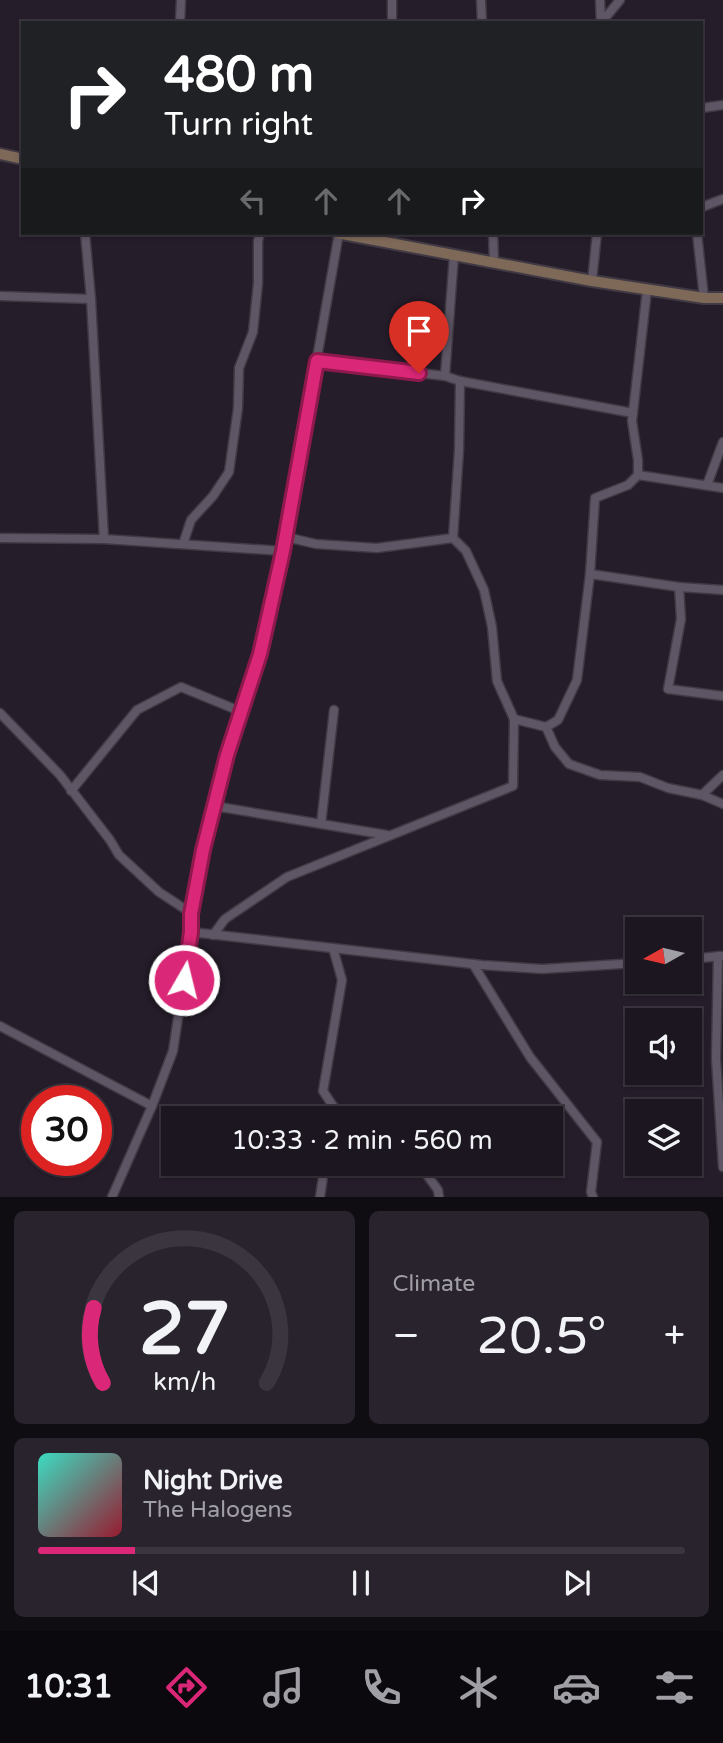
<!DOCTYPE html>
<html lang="en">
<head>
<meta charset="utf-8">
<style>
	:root { --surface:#1c1620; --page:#29232d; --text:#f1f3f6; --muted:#a09fa5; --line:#3a353e; --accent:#db2777 }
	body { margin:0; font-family:"Varela Round",sans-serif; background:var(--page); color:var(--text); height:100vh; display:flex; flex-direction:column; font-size:26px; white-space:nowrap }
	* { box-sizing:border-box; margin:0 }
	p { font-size:23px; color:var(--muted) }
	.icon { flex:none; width:38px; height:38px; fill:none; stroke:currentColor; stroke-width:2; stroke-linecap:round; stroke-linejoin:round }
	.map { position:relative; height:1197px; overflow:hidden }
	.details { display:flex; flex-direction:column; gap:14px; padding:14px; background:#0f0c12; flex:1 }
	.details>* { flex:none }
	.top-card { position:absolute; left:21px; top:21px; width:682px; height:214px; border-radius:0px; box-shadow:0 2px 5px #0004,0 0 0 2px var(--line); background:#202124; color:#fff; overflow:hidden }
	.needle { width:46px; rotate:262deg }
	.buttons { position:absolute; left:625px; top:917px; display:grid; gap:14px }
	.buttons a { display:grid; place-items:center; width:77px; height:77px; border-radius:0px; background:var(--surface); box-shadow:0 2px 5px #0004,0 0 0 2px var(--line); font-size:35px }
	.speed { position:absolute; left:21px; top:1085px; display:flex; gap:14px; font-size:35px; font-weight:700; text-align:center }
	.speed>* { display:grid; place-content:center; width:91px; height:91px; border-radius:50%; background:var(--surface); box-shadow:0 2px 5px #0004,0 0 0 2px var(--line); line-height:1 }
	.speed .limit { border:10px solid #d22; background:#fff; color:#111 }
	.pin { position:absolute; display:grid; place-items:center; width:60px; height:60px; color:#fff; margin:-72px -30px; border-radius:50% 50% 50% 0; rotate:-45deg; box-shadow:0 0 7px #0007 }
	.pin .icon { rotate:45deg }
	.me { position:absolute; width:77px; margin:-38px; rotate:8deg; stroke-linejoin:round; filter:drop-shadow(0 0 5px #0008) }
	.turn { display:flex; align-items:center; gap:24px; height:147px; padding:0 28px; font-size:32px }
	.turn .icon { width:91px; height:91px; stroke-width:2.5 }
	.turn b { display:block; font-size:49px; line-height:60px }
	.lanes { display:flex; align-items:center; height:66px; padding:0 28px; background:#0003; justify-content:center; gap:35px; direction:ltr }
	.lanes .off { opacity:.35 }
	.big { font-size:52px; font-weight:600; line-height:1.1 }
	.details .tile { flex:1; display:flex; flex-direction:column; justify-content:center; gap:10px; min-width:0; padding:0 24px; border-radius:10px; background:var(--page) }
	.details .dial { align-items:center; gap:0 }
	.dial svg { height:182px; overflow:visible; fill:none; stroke:var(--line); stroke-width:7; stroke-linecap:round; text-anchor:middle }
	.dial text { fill:var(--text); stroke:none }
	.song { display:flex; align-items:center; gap:21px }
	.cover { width:84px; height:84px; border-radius:10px; background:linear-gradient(135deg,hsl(170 70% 55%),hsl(350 70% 35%)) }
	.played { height:7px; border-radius:4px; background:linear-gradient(90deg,var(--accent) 15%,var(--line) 15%) }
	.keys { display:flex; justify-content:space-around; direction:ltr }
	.heat { display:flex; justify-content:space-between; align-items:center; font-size:38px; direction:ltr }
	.details .tiles { flex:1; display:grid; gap:14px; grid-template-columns:1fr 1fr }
	.tile:last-child { grid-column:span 2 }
	.trip { position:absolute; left:161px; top:1106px; width:402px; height:70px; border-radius:0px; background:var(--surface); box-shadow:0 2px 5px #0004,0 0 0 2px var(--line); font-weight:600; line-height:70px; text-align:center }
	.menu { display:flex; height:112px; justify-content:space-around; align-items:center; background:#0b090d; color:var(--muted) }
	.menu .icon { width:49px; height:49px }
	.menu .on { color:var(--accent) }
	.menu b { font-size:32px; color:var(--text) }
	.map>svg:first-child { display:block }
</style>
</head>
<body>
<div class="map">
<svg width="723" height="1197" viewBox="0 0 723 1197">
	<rect width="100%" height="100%" fill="#251d2a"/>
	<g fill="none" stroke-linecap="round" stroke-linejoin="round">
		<!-- street casing -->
		<g stroke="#403a44" stroke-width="11">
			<g id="street">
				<path d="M392,0V23"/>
				<path d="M481,0L482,23"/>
				<path d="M600,0L601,23"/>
				<path d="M180,23L181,0"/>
				<path d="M601,23L620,0"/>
				<path d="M702,108L723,105"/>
				<path d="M702,207L723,199"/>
				<path d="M85,233L91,299L104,539"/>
				<path d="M493,233L494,262"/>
				<path d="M697,233L704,298"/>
				<path d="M592,281L597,233"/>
				<path d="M0,296L91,299"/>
				<path d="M445,376L454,255"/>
				<path d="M460,381L633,413"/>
				<path d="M638,475L723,488"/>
				<path d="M707,485L723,442"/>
				<path d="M286,537L316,544L377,548L453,538"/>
				<path d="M0,538L104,539L283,551"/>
				<path d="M183,544L191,520L213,496L229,472L238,408L239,368L253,332L258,283V241L260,233"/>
				<path d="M590,574L679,587L723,590"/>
				<path d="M679,587L681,619L668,689L723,696"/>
				<path d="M0,713L60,775L110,840L119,855L159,892L191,913"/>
				<path d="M514,719L546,727L555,747L569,764L600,775L640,777L668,788L702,795L723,775"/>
				<path d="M546,727L558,720L577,680L590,574L595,498L628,485L638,475V460L632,421L647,290"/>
				<path d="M71,791L137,710L181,687L242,712"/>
				<path d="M702,795L723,804"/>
				<path d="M214,806L387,835"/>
				<path d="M321,824L334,710"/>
				<path d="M191,932L482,965L542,969L637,963"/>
				<path d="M213,935L225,919L287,877L513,786L514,719L497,681L492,627L484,590L466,551L453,538L459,450L460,381L445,376L317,361"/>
				<path d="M333,948L342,980L323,1091L333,1106L345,1118"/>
				<path d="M718,956L716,1059L723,1167"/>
				<path d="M690,959L721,956"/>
				<path d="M473,964L530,1057L597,1142L591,1192L593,1197"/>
				<path d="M0,1026L152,1106"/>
				<path d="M419,1164L438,1190L439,1197"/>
				<path d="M112,1197L152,1106L173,1051L191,932V913L203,850L227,755L260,654L283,551L339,233"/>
				<path d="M320,1197L325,1164"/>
			</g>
		</g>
		<!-- secondary casing -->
		<g stroke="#403a44" stroke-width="14">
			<g id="secondary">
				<path d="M0,154L23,159"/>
				<path d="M337,233L592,281L704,298H723"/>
			</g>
		</g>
		<!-- street -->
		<use href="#street" stroke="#5f5665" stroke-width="8"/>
		<!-- secondary -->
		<use href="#secondary" stroke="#7e6858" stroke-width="10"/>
	</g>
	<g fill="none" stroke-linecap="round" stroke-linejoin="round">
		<!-- route casing -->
		<g stroke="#8e194d" stroke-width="18">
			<path id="route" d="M184,980L191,932V914L203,850L227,755L260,654L283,551L317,361L419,373"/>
		</g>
		<!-- route -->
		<use href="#route" stroke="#db2777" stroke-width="12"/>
	</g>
</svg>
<div class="buttons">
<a><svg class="needle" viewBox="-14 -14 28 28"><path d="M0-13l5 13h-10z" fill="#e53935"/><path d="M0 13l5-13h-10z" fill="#a09fa5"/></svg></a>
<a><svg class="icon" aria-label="sound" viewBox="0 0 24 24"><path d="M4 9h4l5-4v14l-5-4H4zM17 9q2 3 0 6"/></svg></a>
<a><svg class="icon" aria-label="layers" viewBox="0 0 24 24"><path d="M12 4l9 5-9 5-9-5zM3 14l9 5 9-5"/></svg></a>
</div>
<div class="speed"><div class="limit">30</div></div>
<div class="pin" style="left:419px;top:373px;background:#d93025"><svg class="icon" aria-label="arrive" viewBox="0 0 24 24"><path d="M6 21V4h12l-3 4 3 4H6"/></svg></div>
<svg class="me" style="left:184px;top:980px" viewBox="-20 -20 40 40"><circle r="17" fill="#db2777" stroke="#fff" stroke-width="3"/><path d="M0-11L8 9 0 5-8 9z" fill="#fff"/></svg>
<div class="trip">10:33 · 2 min · 560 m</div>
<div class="top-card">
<div class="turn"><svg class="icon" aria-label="right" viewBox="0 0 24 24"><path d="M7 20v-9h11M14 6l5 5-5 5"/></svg><div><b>480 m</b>Turn right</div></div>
<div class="lanes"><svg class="icon off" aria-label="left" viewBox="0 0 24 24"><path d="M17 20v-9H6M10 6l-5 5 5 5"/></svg><svg class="icon off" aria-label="ahead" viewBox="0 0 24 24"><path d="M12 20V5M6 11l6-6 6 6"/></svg><svg class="icon off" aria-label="ahead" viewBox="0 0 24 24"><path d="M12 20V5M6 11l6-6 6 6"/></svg><svg class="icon" aria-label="right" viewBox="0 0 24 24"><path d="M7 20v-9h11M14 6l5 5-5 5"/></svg></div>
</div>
</div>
<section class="details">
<div class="tiles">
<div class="tile dial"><svg viewBox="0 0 100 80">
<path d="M14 69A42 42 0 1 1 86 69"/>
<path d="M14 69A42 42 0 0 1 10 36" stroke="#db2777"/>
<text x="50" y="56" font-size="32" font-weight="700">27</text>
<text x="50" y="72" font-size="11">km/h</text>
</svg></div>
<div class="tile"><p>Climate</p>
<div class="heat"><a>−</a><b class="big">20.5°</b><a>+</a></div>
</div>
<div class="tile">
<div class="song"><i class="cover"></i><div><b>Night Drive</b><p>The Halogens</p></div></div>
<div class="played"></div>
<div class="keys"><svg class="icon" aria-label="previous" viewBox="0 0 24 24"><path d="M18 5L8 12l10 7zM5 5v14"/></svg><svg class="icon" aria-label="pause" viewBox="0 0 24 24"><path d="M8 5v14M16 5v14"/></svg><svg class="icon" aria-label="next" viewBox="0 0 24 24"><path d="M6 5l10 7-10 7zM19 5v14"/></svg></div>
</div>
</div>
</section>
<nav class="menu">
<b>10:31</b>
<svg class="icon on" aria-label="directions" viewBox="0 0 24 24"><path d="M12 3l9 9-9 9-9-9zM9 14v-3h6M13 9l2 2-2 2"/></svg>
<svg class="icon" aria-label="music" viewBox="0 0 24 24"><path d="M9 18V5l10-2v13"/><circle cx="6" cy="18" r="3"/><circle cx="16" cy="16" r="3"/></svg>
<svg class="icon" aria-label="phone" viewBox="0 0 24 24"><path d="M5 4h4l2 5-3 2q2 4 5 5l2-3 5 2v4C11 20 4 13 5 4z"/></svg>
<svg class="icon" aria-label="climate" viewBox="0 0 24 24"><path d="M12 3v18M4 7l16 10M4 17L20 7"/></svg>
<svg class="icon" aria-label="car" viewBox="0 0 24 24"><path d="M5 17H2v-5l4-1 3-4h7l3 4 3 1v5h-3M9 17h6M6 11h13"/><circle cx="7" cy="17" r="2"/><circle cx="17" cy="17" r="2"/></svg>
<svg class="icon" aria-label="filters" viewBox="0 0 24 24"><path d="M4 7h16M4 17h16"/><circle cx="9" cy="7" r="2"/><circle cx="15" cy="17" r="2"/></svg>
</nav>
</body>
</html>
